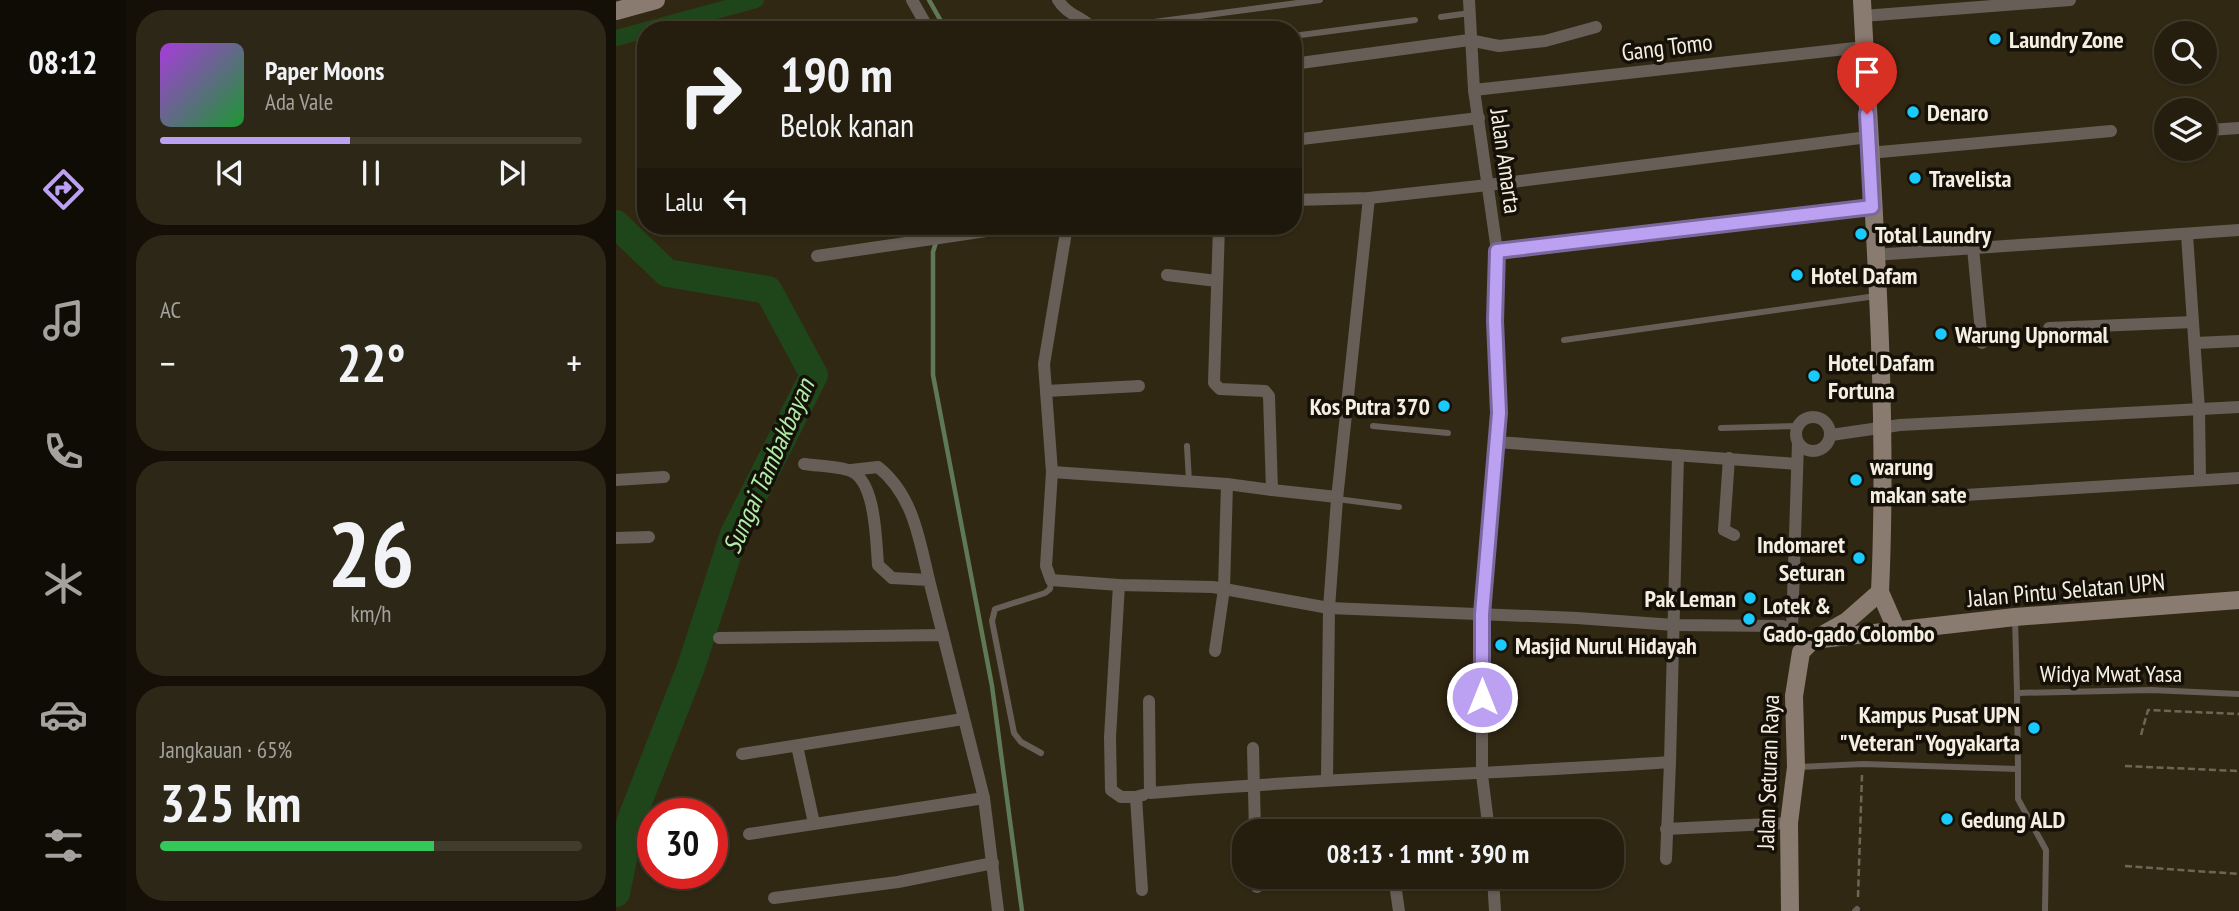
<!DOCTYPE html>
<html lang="id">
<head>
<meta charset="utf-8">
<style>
	:root { --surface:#251e0e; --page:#2d2717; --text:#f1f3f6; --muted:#a3a29e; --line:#423c2e; --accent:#bca0f2 }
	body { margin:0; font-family:"PT Sans Narrow",sans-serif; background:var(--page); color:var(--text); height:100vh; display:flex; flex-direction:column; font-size:26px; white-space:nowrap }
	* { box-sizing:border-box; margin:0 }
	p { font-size:23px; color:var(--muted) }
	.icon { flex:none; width:38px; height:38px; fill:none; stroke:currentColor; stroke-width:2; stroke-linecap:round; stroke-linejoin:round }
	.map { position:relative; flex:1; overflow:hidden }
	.drawer { display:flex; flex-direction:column; gap:10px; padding:10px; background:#141008; width:490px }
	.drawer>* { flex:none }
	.hud { position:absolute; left:21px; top:21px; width:665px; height:214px; border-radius:28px; box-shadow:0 2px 5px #0004,0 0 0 2px var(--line); background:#251e0e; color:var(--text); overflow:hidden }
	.buttons { position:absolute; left:1538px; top:21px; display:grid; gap:14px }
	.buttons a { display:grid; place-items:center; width:63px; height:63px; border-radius:50%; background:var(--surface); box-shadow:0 2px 5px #0004,0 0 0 2px var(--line); font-size:35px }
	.speed { position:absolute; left:21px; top:798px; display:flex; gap:14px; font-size:35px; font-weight:700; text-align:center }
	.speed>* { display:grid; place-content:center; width:91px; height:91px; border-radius:50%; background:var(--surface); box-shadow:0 2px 5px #0004,0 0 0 2px var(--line); line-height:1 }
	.speed .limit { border:10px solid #d22; background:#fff; color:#111 }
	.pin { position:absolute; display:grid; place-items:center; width:60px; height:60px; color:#fff; margin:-72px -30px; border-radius:50% 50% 50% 0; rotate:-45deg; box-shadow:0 0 7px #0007 }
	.pin .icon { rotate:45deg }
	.me { position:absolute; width:77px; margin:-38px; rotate:0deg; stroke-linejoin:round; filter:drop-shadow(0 0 5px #0008) }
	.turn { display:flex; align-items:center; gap:24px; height:147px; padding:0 28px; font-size:32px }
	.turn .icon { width:91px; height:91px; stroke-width:2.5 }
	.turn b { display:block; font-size:49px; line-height:60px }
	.then { display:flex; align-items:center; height:66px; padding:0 28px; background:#0003; gap:14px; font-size:26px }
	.big { font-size:52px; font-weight:800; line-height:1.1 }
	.drawer .card { flex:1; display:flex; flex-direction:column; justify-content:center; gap:10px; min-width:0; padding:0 24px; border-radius:28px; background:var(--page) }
	.drawer .dial { align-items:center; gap:0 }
	.dial b { font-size:91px; line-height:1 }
	.song { display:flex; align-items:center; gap:21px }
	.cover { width:84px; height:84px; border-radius:10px; background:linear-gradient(135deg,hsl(280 70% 55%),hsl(130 70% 35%)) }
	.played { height:7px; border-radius:4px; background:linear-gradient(90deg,var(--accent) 45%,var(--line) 45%) }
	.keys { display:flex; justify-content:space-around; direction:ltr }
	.heat { display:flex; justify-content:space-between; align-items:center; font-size:38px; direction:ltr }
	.charge { height:10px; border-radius:5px; background:linear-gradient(90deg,#34c759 65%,var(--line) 0) }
	.trip { position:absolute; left:616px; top:819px; width:392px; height:70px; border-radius:28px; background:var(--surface); box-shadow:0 2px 5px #0004,0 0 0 2px var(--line); font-weight:800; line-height:70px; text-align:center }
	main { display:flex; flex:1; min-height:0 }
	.dock { display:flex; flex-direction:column; width:126px; justify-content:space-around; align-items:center; background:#0f0c06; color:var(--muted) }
	.dock .icon { width:49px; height:49px }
	.dock .selected { color:var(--accent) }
	.dock b { font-size:32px; color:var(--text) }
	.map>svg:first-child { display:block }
</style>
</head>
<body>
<main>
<nav class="dock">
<b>08:12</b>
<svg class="icon selected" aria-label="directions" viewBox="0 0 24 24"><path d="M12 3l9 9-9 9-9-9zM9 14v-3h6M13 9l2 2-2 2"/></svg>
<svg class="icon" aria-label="music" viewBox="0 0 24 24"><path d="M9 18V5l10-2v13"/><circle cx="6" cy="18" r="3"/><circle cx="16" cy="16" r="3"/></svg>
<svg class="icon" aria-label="phone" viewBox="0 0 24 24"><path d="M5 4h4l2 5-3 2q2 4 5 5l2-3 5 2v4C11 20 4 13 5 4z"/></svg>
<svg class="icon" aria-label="climate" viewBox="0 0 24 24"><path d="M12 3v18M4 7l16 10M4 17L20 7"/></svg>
<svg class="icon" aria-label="car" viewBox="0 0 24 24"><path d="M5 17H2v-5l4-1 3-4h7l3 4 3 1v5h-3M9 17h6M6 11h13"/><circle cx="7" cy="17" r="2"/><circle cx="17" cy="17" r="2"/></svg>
<svg class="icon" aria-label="filters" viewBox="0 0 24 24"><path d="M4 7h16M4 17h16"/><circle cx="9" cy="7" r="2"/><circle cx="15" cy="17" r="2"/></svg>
</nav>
<section class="drawer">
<div class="card">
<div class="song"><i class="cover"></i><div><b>Paper Moons</b><p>Ada Vale</p></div></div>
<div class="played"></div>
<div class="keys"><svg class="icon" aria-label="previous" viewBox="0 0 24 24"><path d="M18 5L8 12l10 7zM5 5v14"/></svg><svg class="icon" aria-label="pause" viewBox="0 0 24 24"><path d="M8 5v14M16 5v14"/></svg><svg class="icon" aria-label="next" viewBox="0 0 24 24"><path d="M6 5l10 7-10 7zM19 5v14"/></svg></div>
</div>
<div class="card"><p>AC</p>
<div class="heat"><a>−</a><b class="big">22°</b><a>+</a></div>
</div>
<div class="card dial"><b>26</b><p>km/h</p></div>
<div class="card"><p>Jangkauan · 65%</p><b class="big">325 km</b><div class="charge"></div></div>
</section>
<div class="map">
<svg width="1623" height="911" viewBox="0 0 1623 911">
	<rect width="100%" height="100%" fill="#312813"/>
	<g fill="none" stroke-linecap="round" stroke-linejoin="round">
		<!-- stream -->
		<g stroke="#5f7956" stroke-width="4.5">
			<path d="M313,0L330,30"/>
			<path d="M325,226L317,252V375L376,686L406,911"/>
		</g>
		<!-- canal -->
		<path stroke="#1f461a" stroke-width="16" d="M0,38L140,0"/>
		<!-- river -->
		<path stroke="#1f461a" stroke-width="28" d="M0,224L51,273L152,290L198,375L118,534L75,667L15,820L0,893"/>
		<!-- path -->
		<g stroke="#6e6654" stroke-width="2.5" stroke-dasharray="7 3.5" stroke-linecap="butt">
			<path d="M1525,735L1532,710L1623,714"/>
			<path d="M1509,766L1623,771"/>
			<path d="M1509,866L1623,874"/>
			<path d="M1242,897L1246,775"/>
		</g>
		<!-- lane -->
		<g stroke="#675e57" stroke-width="6">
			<path d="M825,17L854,13"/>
			<path d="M508,26L704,0"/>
			<path d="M677,36L799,20"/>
			<path d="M948,340L1260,296"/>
			<path d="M757,426L832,433"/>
			<path d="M1105,428L1181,426"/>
			<path d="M571,446L573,481"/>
			<path d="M721,499L783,507"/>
			<path d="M1399,618L1401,693"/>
			<path d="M425,753L405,742L398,733L376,621L379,609L429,593L434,589L435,580"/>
			<path d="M1183,767L1247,764L1402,769V799L1430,850L1429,911"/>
			<path d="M1402,769L1401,693L1535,690L1623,694"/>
			<path d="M1239,911L1241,909"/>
		</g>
		<!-- street -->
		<g stroke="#675e57" stroke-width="12">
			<path d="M296,0L313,30"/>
			<path d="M442,0C451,15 467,17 479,30"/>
			<path d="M853,0L858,90L881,251L879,321L883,413L866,614V775L873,831"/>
			<path d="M1247,16L1454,0"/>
			<path d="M677,64L853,40L883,46L929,41L980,27"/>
			<path d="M858,90L1248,47"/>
			<path d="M1593,130L1623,128"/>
			<path d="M677,140L863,118"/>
			<path d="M1253,153L1495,131"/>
			<path d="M677,200L753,198L872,185L1252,137"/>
			<path d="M451,226L428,364L436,472L430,566L435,580L503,585L597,587L713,608L961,618L1058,625L1166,626L1197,640"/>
			<path d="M603,226L598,383L604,389L649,391L653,396L656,490L721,497"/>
			<path d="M1571,235L1583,410L1584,479"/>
			<path d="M1357,248L1366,343"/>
			<path d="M881,251L1256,207"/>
			<path d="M1258,255L1623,230"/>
			<path d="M201,256L405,226"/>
			<path d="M551,275L601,281"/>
			<path d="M1433,328L1577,322"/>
			<path d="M1579,343L1623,341"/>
			<path d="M430,391L523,386"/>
			<circle cx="1197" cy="434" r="17"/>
			<path d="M1215,435L1284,425L1623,407"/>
			<path d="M881,442L1181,464"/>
			<path d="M1113,458L1108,530L1118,535"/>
			<path d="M188,464C202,466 218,466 232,470C260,477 260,541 262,565L276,578L313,580L327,635"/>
			<path d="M235,470L262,467C297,495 303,538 313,580"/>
			<path d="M436,472L611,484L656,490"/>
			<path d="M0,480L48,477"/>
			<path d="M1268,500L1623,478"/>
			<path d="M0,538L33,537"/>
			<path d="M503,585L494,737L495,790L505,797H520"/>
			<path d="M1176,629L1182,443"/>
			<path d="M103,638L327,635L368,798L382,911"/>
			<path d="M599,651L608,589L611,484"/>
			<path d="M533,701L534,793C707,778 881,774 1054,762L1050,859"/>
			<path d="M181,746L198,823"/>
			<path d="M637,748L639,831"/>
			<path d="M126,754L347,719"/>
			<path d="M1054,762L1062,455"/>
			<path d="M711,779L713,608L721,499L753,198"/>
			<path d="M1050,829L1173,823"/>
			<path d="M133,834L368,798"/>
			<path d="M641,877V887"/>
			<path d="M778,877L783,911"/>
			<path d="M877,877L879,911"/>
			<path d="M526,890L520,797L527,795"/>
			<path d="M158,898L282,882L377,863"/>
		</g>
		<!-- secondary -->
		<g stroke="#8a7b70" stroke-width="18">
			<path d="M1246,0C1256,197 1273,395 1264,592"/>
			<path d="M0,11L40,0"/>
			<path d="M1197,640L1399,617L1623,600"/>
			<path d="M1174,911L1173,823L1180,767L1178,696L1185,652L1197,640L1231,621L1264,592L1281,631"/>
		</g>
	</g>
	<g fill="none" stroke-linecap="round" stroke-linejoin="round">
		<!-- route casing -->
		<g stroke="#7a689d" stroke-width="18">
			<path id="route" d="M866,697V614L883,413L879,321L881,251L1256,207L1251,114"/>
		</g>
		<!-- route -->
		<use href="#route" stroke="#bca0f2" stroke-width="12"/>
	</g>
	<!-- markers -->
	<g fill="#19cafc" stroke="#151108" stroke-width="2.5">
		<circle cx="1379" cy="39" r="7"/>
		<circle cx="1297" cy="112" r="7"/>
		<circle cx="1299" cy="178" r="7"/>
		<circle cx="1245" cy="234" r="7"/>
		<circle cx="1181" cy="275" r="7"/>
		<circle cx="1325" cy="334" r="7"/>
		<circle cx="1198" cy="376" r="7"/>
		<circle cx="828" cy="406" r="7"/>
		<circle cx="1240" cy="480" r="7"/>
		<circle cx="1243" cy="558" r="7"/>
		<circle cx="1134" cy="598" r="7"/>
		<circle cx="1133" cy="619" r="7"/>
		<circle cx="885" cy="645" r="7"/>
		<circle cx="1418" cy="728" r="7"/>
		<circle cx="1331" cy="819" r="7"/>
	</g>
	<g text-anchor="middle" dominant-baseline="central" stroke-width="7" stroke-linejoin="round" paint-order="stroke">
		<!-- poi labels -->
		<g font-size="24" font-weight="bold" fill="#f5efe2" stroke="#151108" text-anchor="start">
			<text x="1393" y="39">Laundry Zone</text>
			<text x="1311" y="112">Denaro</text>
			<text x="1313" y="178">Travelista</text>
			<text x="1259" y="234">Total Laundry</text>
			<text x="1195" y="275">Hotel Dafam</text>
			<text x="1339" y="334">Warung Upnormal</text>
			<text x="1212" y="362">Hotel Dafam<tspan x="1212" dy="28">Fortuna</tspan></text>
			<text x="814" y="406" text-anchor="end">Kos Putra 370</text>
			<text x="1254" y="466">warung<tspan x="1254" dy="28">makan sate</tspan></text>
			<text x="1229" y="544" text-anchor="end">Indomaret<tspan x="1229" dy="28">Seturan</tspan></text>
			<text x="1120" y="598" text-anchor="end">Pak Leman</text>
			<text x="1147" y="605">Lotek &amp;<tspan x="1147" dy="28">Gado-gado Colombo</tspan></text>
			<text x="899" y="645">Masjid Nurul Hidayah</text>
			<text x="1404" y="714" text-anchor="end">Kampus Pusat UPN<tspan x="1404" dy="28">"Veteran" Yogyakarta</tspan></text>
			<text x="1345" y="819">Gedung ALD</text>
		</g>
		<!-- street labels -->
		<g font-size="24" fill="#f5efe2" stroke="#151108">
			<text transform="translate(1051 47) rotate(-7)">Gang Tomo</text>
			<text transform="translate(890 161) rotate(82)">Jalan Amarta</text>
			<text transform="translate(1450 590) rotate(-5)">Jalan Pintu Selatan UPN</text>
			<text x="1495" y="673">Widya Mwat Yasa</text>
			<text transform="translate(1152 772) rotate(-88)">Jalan Seturan Raya</text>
		</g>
		<!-- water labels -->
		<g font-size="26" font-style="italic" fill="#b0eea7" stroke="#151108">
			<text transform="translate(152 466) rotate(-66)">Sungai Tambakbayan</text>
		</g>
	</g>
</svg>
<div class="buttons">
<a><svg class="icon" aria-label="search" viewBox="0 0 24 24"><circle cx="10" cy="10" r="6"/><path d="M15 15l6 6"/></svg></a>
<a><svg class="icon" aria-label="layers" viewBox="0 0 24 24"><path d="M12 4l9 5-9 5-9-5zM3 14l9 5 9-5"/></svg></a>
</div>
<div class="speed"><div class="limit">30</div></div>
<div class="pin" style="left:1251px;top:114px;background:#d93025"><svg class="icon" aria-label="arrive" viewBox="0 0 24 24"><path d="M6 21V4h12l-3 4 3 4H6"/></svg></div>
<svg class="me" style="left:866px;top:697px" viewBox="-20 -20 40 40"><circle r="17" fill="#bca0f2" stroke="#fff" stroke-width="3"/><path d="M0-11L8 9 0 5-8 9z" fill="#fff"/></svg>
<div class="trip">08:13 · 1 mnt · 390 m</div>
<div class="hud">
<div class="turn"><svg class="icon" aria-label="right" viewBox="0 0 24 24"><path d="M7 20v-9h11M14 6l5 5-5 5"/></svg><div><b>190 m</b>Belok kanan</div></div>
<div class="then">Lalu<svg class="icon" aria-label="left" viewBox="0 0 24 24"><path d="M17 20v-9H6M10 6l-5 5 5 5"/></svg></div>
</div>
</div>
</main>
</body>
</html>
